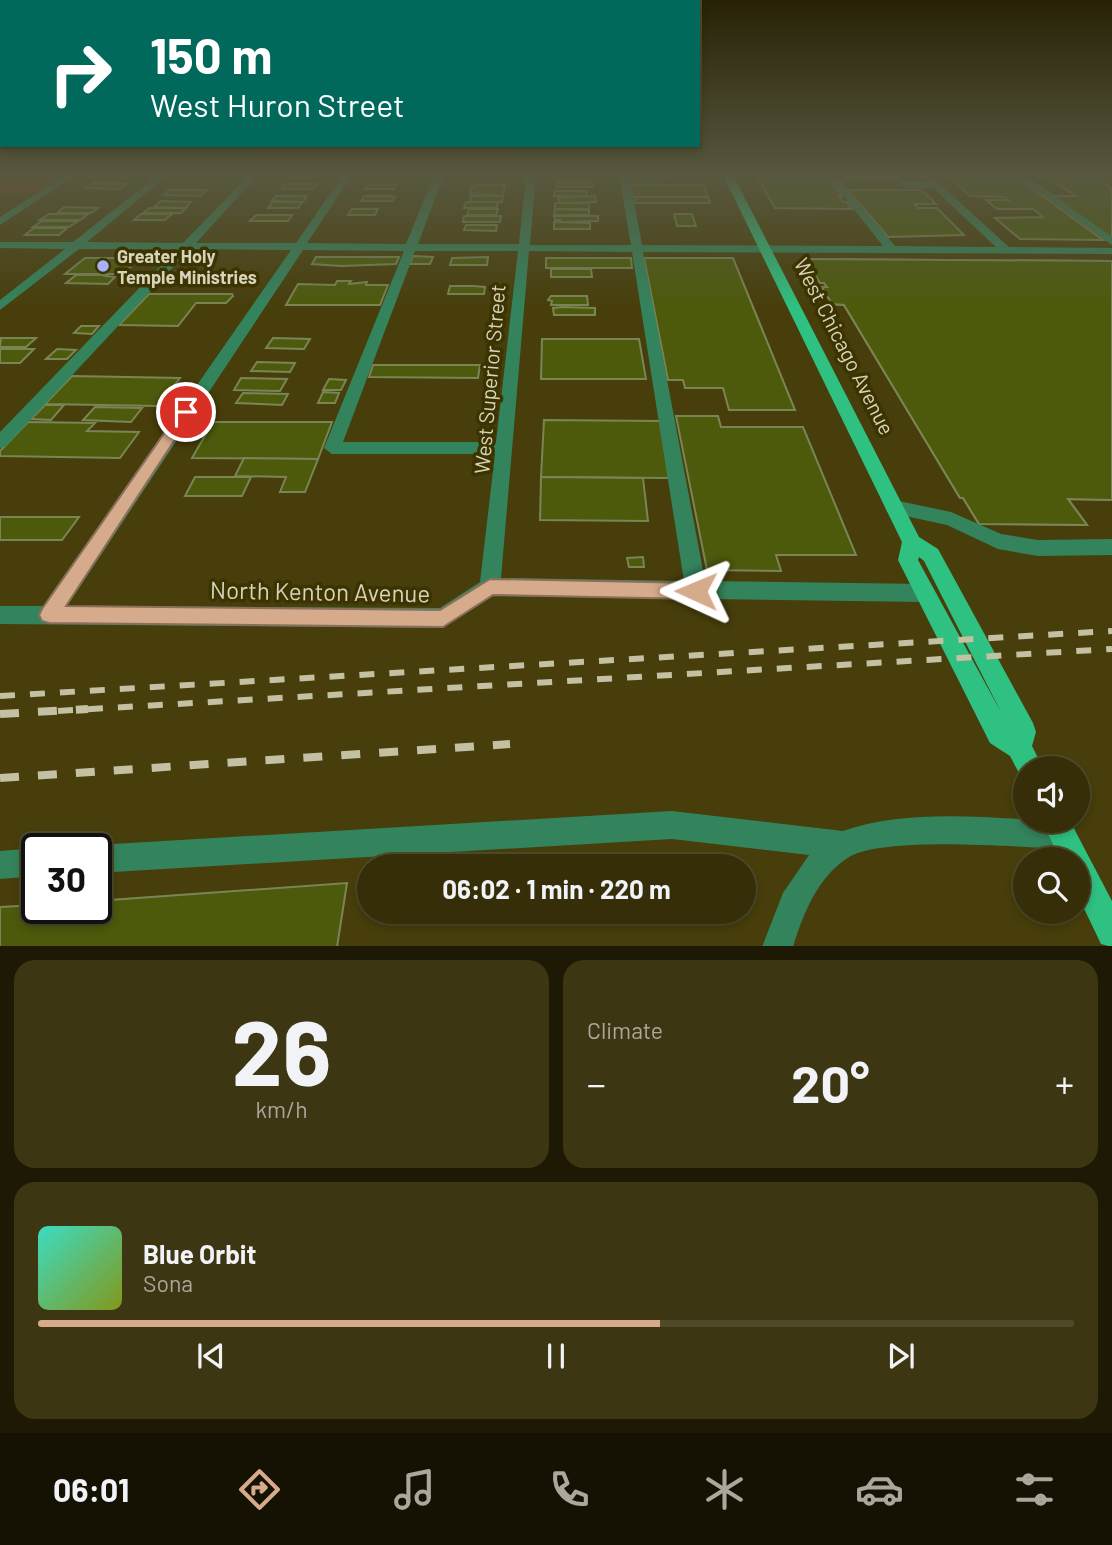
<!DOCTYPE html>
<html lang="en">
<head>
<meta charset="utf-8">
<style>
	:root { --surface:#352e08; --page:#3d3612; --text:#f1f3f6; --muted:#aaa89c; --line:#4f4a29; --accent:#d6ab8b }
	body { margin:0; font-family:Barlow,sans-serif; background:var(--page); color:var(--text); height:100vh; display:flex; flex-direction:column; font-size:26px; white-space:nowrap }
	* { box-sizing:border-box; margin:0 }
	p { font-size:23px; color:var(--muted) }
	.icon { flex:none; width:38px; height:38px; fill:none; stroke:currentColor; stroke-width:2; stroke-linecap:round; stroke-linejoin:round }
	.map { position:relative; height:946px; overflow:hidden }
	.drawer { display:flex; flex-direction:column; gap:14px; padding:14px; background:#1d1904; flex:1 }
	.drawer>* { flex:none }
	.guide { position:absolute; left:0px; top:0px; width:700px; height:147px; box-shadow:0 4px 10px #0003,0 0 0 2px var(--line); background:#00695c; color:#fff; overflow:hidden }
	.tools { position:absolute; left:1013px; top:756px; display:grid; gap:14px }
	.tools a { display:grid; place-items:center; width:77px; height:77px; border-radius:50%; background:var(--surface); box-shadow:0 4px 10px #0003,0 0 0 2px var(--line); font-size:35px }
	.speed { position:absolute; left:21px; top:833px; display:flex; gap:14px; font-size:35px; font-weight:700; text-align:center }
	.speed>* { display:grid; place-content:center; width:91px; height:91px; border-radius:50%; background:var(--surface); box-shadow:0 4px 10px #0003,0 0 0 2px var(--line); line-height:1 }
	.speed .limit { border:4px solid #111; border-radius:10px; background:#fff; color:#111 }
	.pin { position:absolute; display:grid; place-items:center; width:60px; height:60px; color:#fff; margin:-30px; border:4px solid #fff; border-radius:50%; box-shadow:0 2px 7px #0007 }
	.me { position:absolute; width:77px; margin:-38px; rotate:271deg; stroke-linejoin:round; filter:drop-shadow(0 0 5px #0008) }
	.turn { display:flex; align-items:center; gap:24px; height:147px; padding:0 35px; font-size:32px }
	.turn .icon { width:91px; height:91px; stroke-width:2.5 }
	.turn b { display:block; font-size:49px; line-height:60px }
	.big { font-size:52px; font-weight:700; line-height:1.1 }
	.drawer .widget { flex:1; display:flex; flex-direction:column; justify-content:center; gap:10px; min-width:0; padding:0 24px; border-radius:21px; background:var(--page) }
	.drawer .dial { align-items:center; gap:0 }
	.dial b { font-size:91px; line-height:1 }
	.song { display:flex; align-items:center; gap:21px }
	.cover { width:84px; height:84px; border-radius:10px; background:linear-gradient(135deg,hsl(170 70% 55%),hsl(70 70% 35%)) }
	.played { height:7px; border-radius:4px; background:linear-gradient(90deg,var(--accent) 60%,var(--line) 60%) }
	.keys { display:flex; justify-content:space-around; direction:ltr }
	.heat { display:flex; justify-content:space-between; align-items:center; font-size:38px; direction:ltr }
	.drawer .tiles { flex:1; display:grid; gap:14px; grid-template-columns:1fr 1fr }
	.widget:last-child { grid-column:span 2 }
	.trip { position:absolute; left:357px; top:854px; width:399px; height:70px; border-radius:35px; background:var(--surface); box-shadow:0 4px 10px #0003,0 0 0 2px var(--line); font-weight:700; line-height:70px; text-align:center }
	.tabs { display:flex; height:112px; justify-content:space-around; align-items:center; background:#151203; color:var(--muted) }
	.tabs .icon { width:49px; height:49px }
	.tabs .current { color:var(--accent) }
	.tabs b { font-size:32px; color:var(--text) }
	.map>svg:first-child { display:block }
</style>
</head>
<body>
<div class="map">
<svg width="1112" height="947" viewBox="0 0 1112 947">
	<rect width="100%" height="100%" fill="#473e0b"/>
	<!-- green -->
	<path fill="#822d0c" d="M0,175H67L38,194H0Z"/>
	<!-- building -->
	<g fill="#4d5a0b" stroke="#7a8556" stroke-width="2" fill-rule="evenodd">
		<path d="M628,175H667L668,179H658L660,185H630Z"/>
		<path d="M756,175H826L843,196H839L843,202H847L852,209L775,208Z"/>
		<path d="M947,175H1014L1103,240L1020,239L995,218L1043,217L1033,209H997L986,200H1008L1003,197L970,196Z"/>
		<path d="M1046,176H1092L1112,188V239L1051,196H1076Z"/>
		<path d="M557,182H592L593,187H557Z"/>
		<path d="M93,183L127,184L120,189L86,188Z"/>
		<path d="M285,184H317L313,189H281Z"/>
		<path d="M367,185H396L394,189H364Z"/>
		<path d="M477,185H505L503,196L470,193L472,187Z"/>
		<path d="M630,185H703L708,197H632Z"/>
		<path d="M169,190H207L201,196L164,195Z"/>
		<path d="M848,190H922L936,204H915L918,208H937L964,235L888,237Z"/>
		<path d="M555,191H586L587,196H554Z"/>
		<path d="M276,196H307L303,202L272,201Z"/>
		<path d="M364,196H391L395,197L392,201H361Z"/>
		<path d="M471,196H503L502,202H470Z"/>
		<path d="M595,196L596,202L560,203L558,198Z"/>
		<path d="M636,197H708L710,203H634Z"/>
		<path d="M161,201L191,202L185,208L154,207Z"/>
		<path d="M273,202H302L298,208H268Z"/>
		<path d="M466,202H498L497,208H464Z"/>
		<rect x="555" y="203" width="34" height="6"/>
		<path d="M64,207L98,208L91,213H57Z"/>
		<path d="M149,208H186L181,213H143Z"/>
		<path d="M352,209H378L375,215H348Z"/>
		<path d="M469,209H498L496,215H467Z"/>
		<path d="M555,209L589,210V215H554Z"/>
		<path d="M49,214H88L80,220H40Z"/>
		<path d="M141,214H172L165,220H134Z"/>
		<path d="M674,214H692L696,226H677Z"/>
		<path d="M256,215H292L288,221H250Z"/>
		<path d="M464,216H501L500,222H463Z"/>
		<path d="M554,216H598V221L559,222L560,220H555Z"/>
		<path d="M42,221H78L69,227H33Z"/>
		<path d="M554,222L590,223V229H554Z"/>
		<path d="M466,225H497L496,231L464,230Z"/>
		<path d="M34,228H67L59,235H25Z"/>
		<path d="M413,256L433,257L430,264H410Z"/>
		<path d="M316,257H399L396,264L341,266L312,264Z"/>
		<path d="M488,257L487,265H450L452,258Z"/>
		<path d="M85,258H140L123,274H65Z"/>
		<path d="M546,258H631L632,268H546Z"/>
		<path d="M644,258H733L795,410H729L723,388H685L683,380H668Z"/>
		<path d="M806,259L1112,261V500L1068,499L1087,525L979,524L963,498H960L844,305L832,304L822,287H827L824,283H820ZM885,305L981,306L1057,388H944Z"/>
		<path d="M806,259L1112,261V500L1068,499L1087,525L979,524L963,498H960L844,305L832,304L822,287H827L824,283H820Z"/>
		<path d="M551,269H591L592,277H551Z"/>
		<path d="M76,275H108L106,276L115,277L108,284L66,283Z"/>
		<path d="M337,281H351L349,284L367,282L366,285H388L380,305H286L298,284L335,285Z"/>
		<path d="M450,286H474L485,287L484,294H448Z"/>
		<path d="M149,294H232L233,296L226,303H196L178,326L119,325Z"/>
		<path d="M551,296H587L588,305H551L552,301L548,300Z"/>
		<path d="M563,307L595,308V315H554L553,308Z"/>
		<path d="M81,326H99L92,334L74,333Z"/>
		<path d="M1,338H36L26,347H0Z"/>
		<path d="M273,338L310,339L304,349L266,348Z"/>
		<path d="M542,339H639L646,379H541Z"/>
		<path d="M0,349H34L20,363H0Z"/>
		<path d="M57,349L76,350L67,359H46Z"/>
		<path d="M257,362L295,363L290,372L251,371Z"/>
		<path d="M373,365H480L478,378L369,377Z"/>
		<path d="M72,376L180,378L158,406L45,404Z"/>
		<path d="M241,378L287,379L280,391L234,390Z"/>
		<path d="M329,379L346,380L341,390H323Z"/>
		<path d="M323,392L339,393L335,403H318Z"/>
		<path d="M243,393L288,394L282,405L236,403Z"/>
		<path d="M45,405H64L51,420L31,419Z"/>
		<path d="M95,407L142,408L131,422L83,420Z"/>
		<path d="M676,416H718L721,427H803L856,555H776L781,571L707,570Z"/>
		<path d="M544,420L660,421L669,478L541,477Z"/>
		<path d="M28,422L95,423L87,431L139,432L120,458L0,456V451Z"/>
		<path d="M213,422H332L318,459L192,458Z"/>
		<path d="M244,458L318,459L305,492H280L286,477L235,476Z"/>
		<path d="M195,477H251L242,496H185Z"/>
		<path d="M541,477L643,478L648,521L540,520Z"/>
		<path d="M0,517H79L62,540H0Z"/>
		<path d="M643,557L644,567H629L627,558Z"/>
		<path d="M347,883L337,947H0V907L37,905V908H96V901Z"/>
	</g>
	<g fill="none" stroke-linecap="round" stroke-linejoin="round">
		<!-- minor -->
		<g fill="#33845d" fill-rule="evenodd">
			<path d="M66,175H76L0,225V217Z"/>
			<path d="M158,175H168L87,242L183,243L249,175H258L196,243H296L343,175H352L307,243L406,244L434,175H444L418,244H519L526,175H536L530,245H631L619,175H629L642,245L883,246L827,175H836L895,246L996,247L933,188H905L896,181H847L842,178L847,175H898L907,182H927L921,175H930L1009,247L1112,248V254L643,252L705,581L925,584L932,587L935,593L932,599L925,602L493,596L443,628L0,624V606H43L291,250L190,249L6,446L0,448V432L177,249H79L0,310V300L65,249L0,248V242H73ZM303,250L404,251L324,448L332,454H495L480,582L440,608L67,606ZM415,251H518L496,442H343ZM529,251L632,252L684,581L501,578Z"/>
			<path d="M1015,175H1025L1112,237V245Z"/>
			<path d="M1107,175H1112V179Z"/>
			<path d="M894,500L951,512L1001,534L1038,540L1112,539V555L1038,556L998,549L947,525L887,512L885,507L887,502Z"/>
			<path d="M672,811L843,831C912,807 993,819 1063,821L1073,825L1077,835L1073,845L1063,849C1017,847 886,836 849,857C818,876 803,914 793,947H762L783,893L809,855L672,839L96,873V849H87L96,845Z"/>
			<path d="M37,848L39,849H37V876L0,879V851Z"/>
		</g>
		<!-- major -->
		<g fill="#2fc181" fill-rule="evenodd">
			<path d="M723,175H733L919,537L938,549L1033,723L1036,732L1032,746L1043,768H1026V779L1021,777L1010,756L990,743L898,560L902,542ZM919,557L924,561L1002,714L918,560Z"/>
			<path d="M1042,821H1070L1112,901V947L1101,944L1078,896V859H1060Z"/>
		</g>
		<!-- rail-far1 -->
		<g stroke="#c4c0a3" stroke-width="6" stroke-dasharray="15 15" stroke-linecap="butt">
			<path d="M0,696L1112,631"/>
			<path d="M58,711L1112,649"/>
		</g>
		<!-- rail -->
		<g stroke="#c4c0a3" stroke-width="8" stroke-dasharray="19 19" stroke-linecap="butt">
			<path d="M0,714L88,709"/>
			<path d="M0,778L510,744"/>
		</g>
	</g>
	<!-- sky -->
	<linearGradient id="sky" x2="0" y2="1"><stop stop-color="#272206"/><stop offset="0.57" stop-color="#58583f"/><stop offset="1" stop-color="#58583f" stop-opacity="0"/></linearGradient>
	<rect width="1112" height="308" fill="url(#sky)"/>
	<!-- route -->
	<path fill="#d6ab8b" stroke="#8b6f5a" stroke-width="2" d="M186,408L193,412L66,606L440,610L490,579L696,583L703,585L706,591L703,597L696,599L493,595L443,627L49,623L42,621L39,615L42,609L181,409Z"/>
	<!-- markers -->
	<circle fill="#a9b0fc" stroke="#3c3400" stroke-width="2.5" cx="103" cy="266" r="7"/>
	<g text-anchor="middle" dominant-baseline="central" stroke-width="7" stroke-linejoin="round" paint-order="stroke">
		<!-- far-poi labels -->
		<g font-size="18" font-weight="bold" fill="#d8d4bb" stroke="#3c3400" text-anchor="start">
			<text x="117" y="256">Greater Holy<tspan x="117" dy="21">Temple Ministries</tspan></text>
		</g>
		<!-- street labels -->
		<g font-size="21" fill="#d8d4bb" stroke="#3c3400">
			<text transform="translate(845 346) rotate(63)">West Chicago Avenue</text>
			<text transform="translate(489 379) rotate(-85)">West Superior Street</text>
		</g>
		<!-- near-street labels -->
		<g font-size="24" fill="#d8d4bb" stroke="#3c3400">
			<text transform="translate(320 591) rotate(1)">North Kenton Avenue</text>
		</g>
	</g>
</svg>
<div class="tools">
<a><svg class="icon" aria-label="sound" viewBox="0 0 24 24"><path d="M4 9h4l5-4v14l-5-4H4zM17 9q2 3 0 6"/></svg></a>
<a><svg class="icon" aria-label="search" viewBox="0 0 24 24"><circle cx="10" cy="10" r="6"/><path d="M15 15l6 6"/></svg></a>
</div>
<div class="speed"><div class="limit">30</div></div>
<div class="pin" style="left:186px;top:412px;background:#d93025"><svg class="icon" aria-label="arrive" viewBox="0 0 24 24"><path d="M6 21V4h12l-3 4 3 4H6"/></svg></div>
<svg class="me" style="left:696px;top:591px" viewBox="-20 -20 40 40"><path d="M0-17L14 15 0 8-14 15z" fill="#d6ab8b" stroke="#fff" stroke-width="4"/></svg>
<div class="trip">06:02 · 1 min · 220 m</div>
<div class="guide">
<div class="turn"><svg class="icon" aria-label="right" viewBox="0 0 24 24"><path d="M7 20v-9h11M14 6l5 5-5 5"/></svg><div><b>150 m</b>West Huron Street</div></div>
</div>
</div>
<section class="drawer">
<div class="tiles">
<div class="widget dial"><b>26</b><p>km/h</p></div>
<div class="widget"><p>Climate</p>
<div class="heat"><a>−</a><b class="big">20°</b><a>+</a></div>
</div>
<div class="widget">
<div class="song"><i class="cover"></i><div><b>Blue Orbit</b><p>Sona</p></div></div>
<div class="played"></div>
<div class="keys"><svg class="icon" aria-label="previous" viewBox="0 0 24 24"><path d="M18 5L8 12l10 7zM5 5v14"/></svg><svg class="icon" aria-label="pause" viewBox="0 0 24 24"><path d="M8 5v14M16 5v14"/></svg><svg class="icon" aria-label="next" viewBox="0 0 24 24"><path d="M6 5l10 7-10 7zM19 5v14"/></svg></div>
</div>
</div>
</section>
<nav class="tabs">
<b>06:01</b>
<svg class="icon current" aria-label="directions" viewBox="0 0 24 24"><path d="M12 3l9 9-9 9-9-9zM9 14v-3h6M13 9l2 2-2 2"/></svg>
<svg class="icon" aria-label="music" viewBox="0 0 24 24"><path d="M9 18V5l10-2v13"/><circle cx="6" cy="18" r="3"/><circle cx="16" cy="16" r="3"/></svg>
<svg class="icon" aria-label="phone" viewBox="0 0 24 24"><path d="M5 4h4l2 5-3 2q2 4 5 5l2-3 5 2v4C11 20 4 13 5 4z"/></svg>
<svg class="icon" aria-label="climate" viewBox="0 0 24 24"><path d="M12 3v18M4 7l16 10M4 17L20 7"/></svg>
<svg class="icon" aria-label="car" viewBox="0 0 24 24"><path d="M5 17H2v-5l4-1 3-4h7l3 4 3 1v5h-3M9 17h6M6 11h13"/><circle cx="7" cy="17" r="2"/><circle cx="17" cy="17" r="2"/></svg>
<svg class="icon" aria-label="filters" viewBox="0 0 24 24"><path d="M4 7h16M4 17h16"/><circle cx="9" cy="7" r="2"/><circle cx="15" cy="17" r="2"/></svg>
</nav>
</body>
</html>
